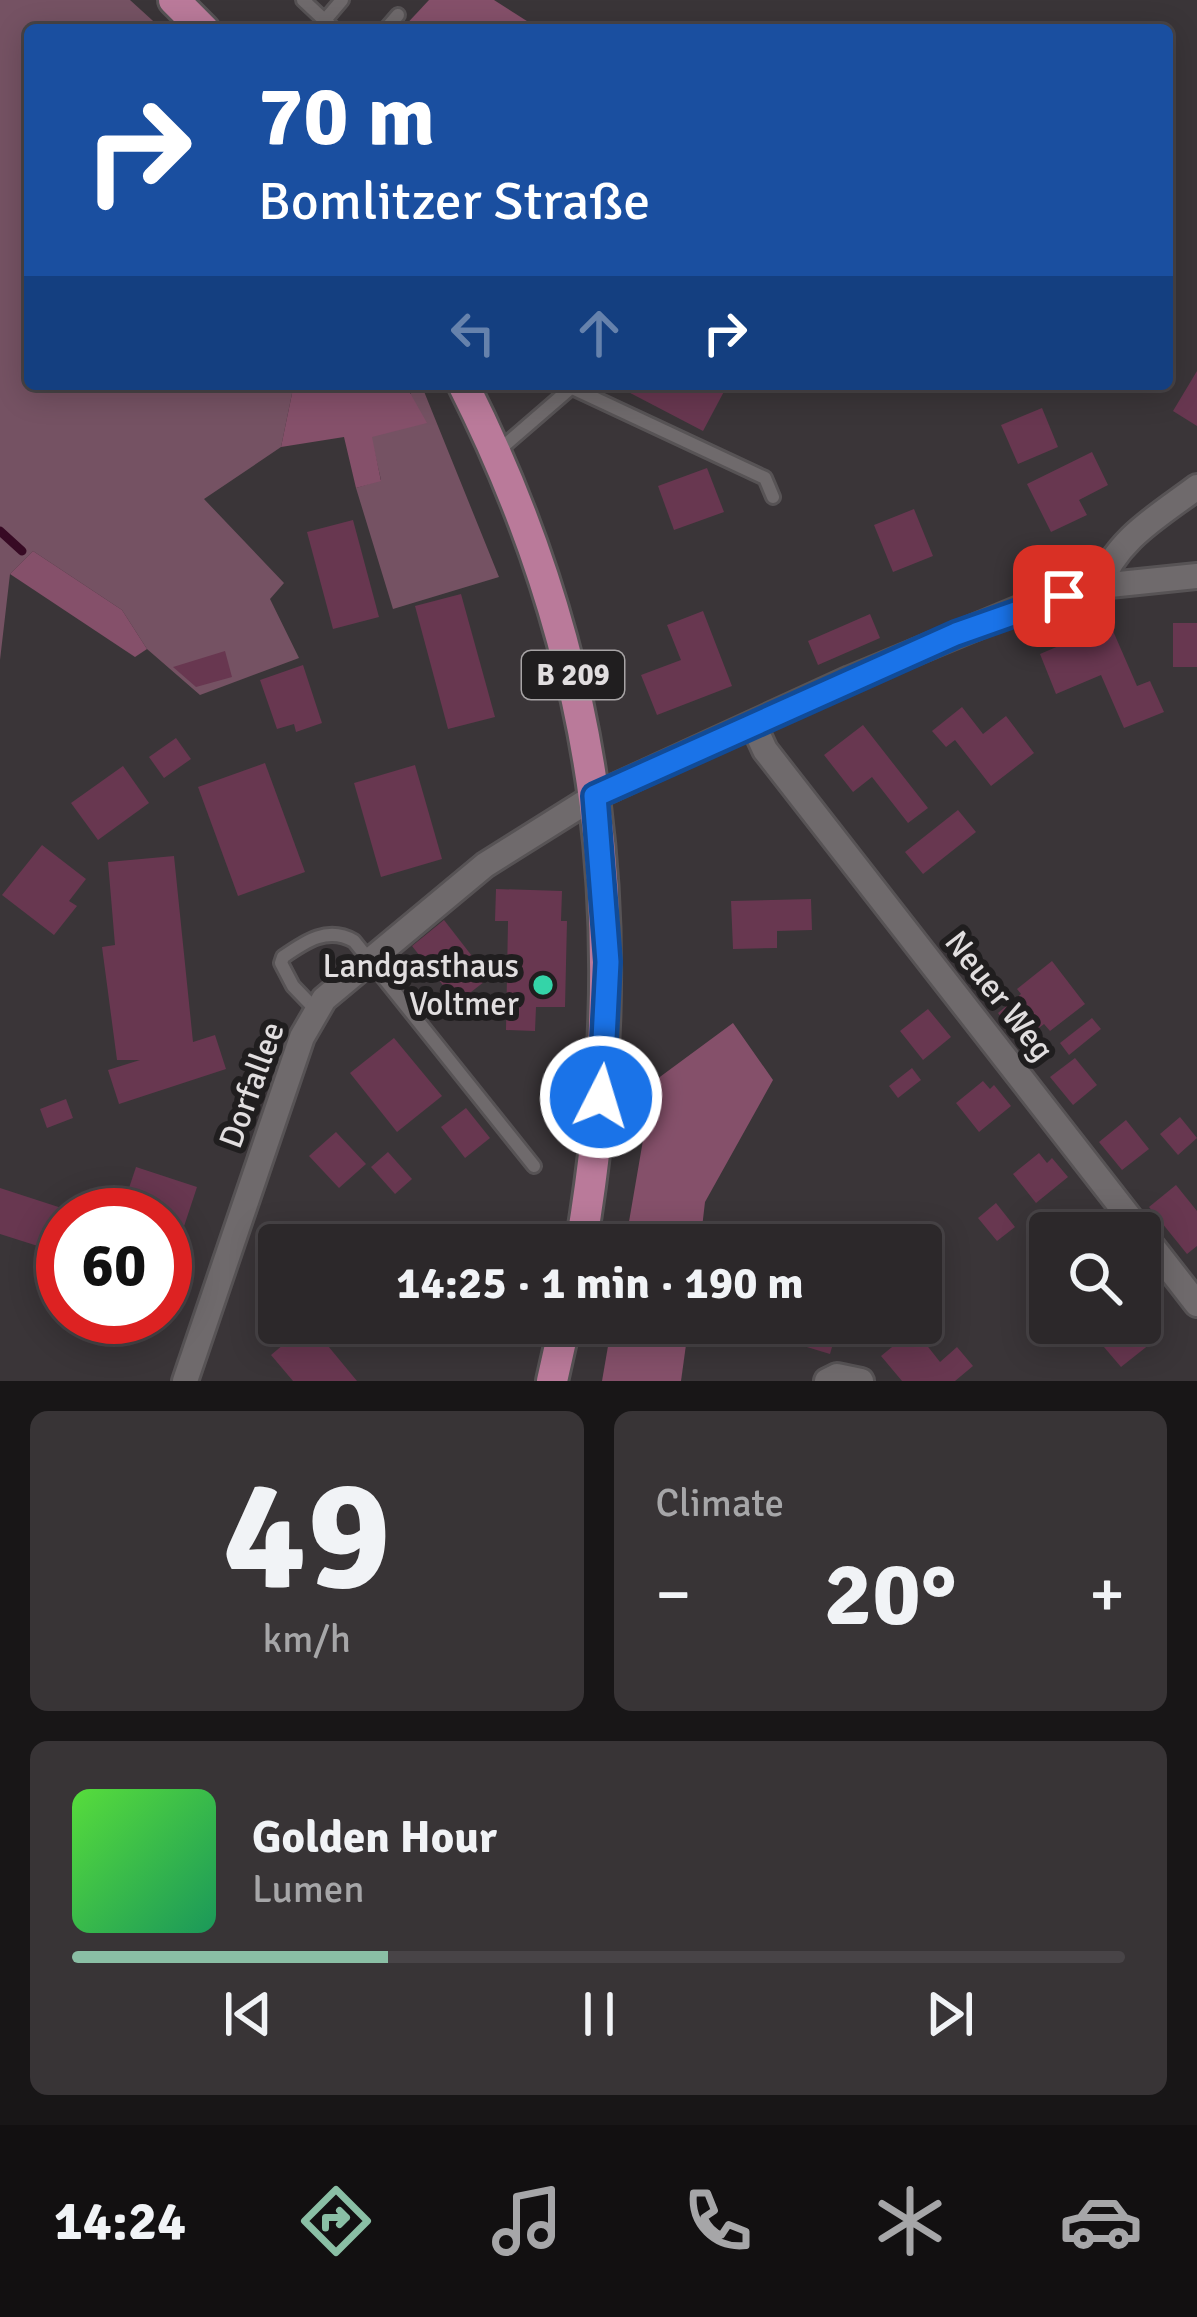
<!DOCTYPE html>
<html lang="en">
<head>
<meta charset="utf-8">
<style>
	:root { --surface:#2c282a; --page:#383436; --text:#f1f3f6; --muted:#a6a6a8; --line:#484447; --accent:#8abfa5 }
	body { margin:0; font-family:Signika,sans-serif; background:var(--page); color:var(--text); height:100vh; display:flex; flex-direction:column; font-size:45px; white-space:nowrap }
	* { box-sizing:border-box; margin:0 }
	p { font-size:39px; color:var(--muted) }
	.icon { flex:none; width:66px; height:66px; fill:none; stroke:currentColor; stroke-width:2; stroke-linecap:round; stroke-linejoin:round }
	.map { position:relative; height:1381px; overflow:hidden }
	.details { display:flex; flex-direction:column; gap:30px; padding:30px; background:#181617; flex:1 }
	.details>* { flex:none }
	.guide { position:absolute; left:24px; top:24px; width:1149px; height:366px; border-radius:12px; box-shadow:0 6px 30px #0003,0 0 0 3px var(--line); background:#1a4fa0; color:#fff; overflow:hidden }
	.fabs { position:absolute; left:1029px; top:1212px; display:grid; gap:24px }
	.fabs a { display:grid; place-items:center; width:132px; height:132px; border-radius:12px; background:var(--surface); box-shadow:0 6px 30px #0003,0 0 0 3px var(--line); font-size:60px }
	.speed { position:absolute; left:36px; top:1188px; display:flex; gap:24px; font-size:60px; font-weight:700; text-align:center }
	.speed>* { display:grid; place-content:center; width:156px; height:156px; border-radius:50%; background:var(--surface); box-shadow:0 6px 30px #0003,0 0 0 3px var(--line); line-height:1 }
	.speed .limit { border:18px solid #d22; background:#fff; color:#111 }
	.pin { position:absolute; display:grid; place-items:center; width:102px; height:102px; color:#fff; margin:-51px; border-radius:24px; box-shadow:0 6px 18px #0006 }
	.me { position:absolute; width:132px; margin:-66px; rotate:5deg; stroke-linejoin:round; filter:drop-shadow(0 0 9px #0008) }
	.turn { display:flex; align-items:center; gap:42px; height:252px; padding:0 36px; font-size:54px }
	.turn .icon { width:156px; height:156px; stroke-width:2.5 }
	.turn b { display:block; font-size:84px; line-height:102px }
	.lanes { display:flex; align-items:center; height:114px; padding:0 36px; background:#0003; justify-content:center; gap:60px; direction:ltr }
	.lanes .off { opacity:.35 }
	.big { font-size:90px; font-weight:700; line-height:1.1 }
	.details .tile { flex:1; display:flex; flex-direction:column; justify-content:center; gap:18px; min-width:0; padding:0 42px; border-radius:18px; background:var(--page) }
	.details .dial { align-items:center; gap:0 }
	.dial b { font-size:156px; line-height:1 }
	.song { display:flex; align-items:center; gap:36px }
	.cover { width:144px; height:144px; border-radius:18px; background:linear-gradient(135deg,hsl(110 70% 55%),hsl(150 70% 35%)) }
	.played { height:12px; border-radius:6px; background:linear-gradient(90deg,var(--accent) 30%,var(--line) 30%) }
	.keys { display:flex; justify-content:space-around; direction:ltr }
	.heat { display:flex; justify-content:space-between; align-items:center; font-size:66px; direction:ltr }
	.details .tiles { flex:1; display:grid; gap:30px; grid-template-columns:1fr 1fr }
	.tile:last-child { grid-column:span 2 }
	.trip { position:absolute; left:258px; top:1224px; width:684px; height:120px; border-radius:12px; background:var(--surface); box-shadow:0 6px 30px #0003,0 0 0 3px var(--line); font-weight:700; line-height:120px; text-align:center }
	.tabs { display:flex; height:192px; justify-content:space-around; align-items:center; background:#121011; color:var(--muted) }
	.tabs .icon { width:84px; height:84px }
	.tabs .active { color:var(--accent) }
	.tabs b { font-size:54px; color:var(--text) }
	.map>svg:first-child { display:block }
</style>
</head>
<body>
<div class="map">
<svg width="1197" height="1381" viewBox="0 0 1197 1381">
	<rect width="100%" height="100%" fill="#3a3538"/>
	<!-- green -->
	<g fill="#755263">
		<path d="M0,0H130L163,30H30V384H294L281,447L204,499L284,583L270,599L299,658L200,695L147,649L122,610L33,551L10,574L0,660Z"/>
		<path d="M405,384H421L499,577L393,609L356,488L381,480L371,437L413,391Z"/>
	</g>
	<!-- forest -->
	<g fill="#85506a">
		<path d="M429,0H494L541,30H401Z"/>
		<path d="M294,384H405L427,423L372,437L381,481L356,488L344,437L281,447Z"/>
		<path d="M33,551L122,610L147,649L135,657L10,574Z"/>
		<path d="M733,1023L773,1080L705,1202L700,1245H625L653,1082Z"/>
		<path d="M612,1323H689L681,1381H602Z"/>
	</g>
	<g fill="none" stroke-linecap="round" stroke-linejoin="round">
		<!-- stream -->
		<path stroke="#370a24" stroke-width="9" d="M0,531L22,551"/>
	</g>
	<!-- building -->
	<g fill="#683750">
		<path d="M1197,371V426L1173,411Z"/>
		<path d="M613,384H728L703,431Z"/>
		<path d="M1042,408L1058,447L1018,464L1001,425Z"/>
		<path d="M1092,452L1108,485L1079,500L1087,515L1051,532L1027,484Z"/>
		<path d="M707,468L724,512L674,530L658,486Z"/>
		<path d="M914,509L933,556L893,572L874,525Z"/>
		<path d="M353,520L379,617L333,629L307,532Z"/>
		<path d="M461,594L495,717L448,729L415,606Z"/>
		<path d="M703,611L732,686L657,715L641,675L681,660L667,625Z"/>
		<path d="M870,614L880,638L818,665L808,641Z"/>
		<rect x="1173" y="623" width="24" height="44"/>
		<path d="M1110,624L1137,686L1150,681L1164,712L1124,728L1101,675L1056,694L1040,654Z"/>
		<path d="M225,651L232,677L196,687L173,667Z"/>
		<path d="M303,665L322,723L296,732L294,724L277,729L260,680Z"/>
		<path d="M962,707L983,734L1006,716L1034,753L991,786L955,740L946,747L932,731Z"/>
		<path d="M863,725L928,808L908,823L872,777L853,792L824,755Z"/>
		<path d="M176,738L191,759L164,778L149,757Z"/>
		<path d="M265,763L305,872L238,896L198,787Z"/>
		<path d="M415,765L442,859L381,877L354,783Z"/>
		<path d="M123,766L149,803L98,840L71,803Z"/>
		<path d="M958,810L976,832L923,874L905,852Z"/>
		<path d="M42,845L86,879L69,901L77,906L54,935L2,895Z"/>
		<path d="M174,856L193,1042L215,1035L226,1069L119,1104L108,1070L140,1060H117L102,947L115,945L108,862Z"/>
		<path d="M496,889L562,891L561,921H567L565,1007H536L535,1031L506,1030L508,921H495Z"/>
		<path d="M811,899L812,930L777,931V948L733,949L731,901Z"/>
		<path d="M444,920L489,978L457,1003L412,946Z"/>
		<path d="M1052,961L1085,1004L1050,1031L1044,1024L1021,1042L998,1013L1021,994L1017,989Z"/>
		<path d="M928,1009L951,1037L923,1060L900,1031Z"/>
		<path d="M1092,1018L1101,1029L1069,1055L1060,1043Z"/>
		<path d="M394,1038L442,1096L397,1132L350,1073Z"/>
		<path d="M1075,1058L1097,1085L1073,1105L1050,1077Z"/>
		<path d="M912,1068L921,1080L898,1098L889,1086Z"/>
		<path d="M983,1081L990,1089L994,1085L1011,1106L979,1132L956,1103Z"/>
		<path d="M66,1099L73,1118L47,1128L40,1109Z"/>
		<path d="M466,1108L490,1138L465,1158L441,1127Z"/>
		<path d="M1180,1117L1197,1138L1178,1155L1160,1134Z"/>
		<path d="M1126,1120L1149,1149L1122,1170L1099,1142Z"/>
		<path d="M336,1132L366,1164L339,1188L309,1156Z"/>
		<path d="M388,1152L412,1179L395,1194L371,1167Z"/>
		<path d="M1039,1153L1047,1163L1052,1158L1068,1177L1036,1203L1013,1174Z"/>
		<path d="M136,1167L197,1187L166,1281L165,1215H120Z"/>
		<path d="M1176,1185L1197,1211V1246L1187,1254L1149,1207Z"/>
		<path d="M0,1188L80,1214L63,1215V1254L0,1234Z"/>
		<path d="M996,1203L1015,1227L997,1241L978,1218Z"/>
		<path d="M1096,1213L1112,1233H1072Z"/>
		<path d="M1050,1275V1317L1030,1292Z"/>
		<path d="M309,1323L357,1381H293L271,1355Z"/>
		<path d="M781,1323H839L830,1354L777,1338Z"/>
		<path d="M1119,1323H1134L1150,1344L1121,1367L1098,1340Z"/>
		<path d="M914,1329L940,1362L957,1347L973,1366L955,1381H902L881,1356Z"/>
	</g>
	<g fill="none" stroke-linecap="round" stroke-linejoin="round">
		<!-- service casing -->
		<g stroke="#575355" stroke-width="18">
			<g id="service">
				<path d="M303,0L335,30"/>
				<path d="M325,20L342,0"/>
				<path d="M385,30L398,15"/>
				<path d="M564,384L765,478L773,497"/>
				<path d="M498,451L572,387"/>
				<path d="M317,1011L293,986L281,963L283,957C306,941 328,926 354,941L534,1166"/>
			</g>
		</g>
		<!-- minor casing -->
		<g stroke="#575355" stroke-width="30">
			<g id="minor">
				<path d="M1100,586C1115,540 1160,515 1197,487"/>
				<path d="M754,726L765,750L1197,1304"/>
				<path d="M185,1381L302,1037L324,999L485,865L595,796L850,679L1029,605L1100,586L1197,576"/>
				<path d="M827,1381L837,1376L861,1381"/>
			</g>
		</g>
		<!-- primary casing -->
		<g stroke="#575355" stroke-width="36">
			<g id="primary">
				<path d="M174,0L204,30"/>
				<path d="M463,384C605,666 633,935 581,1245"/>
				<path d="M552,1381L565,1323"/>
			</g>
		</g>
		<!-- service -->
		<use href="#service" stroke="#6f6a6c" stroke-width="12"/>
		<!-- minor -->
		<use href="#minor" stroke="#6f6a6c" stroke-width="24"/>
		<!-- primary -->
		<use href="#primary" stroke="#ba7a9a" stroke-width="30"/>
	</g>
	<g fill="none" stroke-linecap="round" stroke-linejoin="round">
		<!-- route casing -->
		<g stroke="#114b97" stroke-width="30">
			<path id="route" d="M601,1097L608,962L595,796L956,634L1064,596"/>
		</g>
		<!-- route -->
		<use href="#route" stroke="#1a73e8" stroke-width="21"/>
	</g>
	<!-- markers -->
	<circle fill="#34d4a8" stroke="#201e1f" stroke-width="4.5" cx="543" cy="985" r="12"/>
	<g text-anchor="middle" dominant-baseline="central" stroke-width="12" stroke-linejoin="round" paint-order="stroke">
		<!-- shield labels -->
		<rect fill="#201e1f" stroke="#a7a4a5" stroke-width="3" x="522" y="651" width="102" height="48" rx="9"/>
		<g font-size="30" font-weight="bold" fill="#e1dedf">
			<text x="573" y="675">B 209</text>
		</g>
		<!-- poi labels -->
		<g font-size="33" fill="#e1dedf" stroke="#201e1f" text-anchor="end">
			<text x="519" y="966">Landgasthaus<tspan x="519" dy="38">Voltmer</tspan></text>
		</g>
		<!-- street labels -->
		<g font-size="33" fill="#e1dedf" stroke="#201e1f">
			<text transform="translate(999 996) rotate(52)">Neuer Weg</text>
			<text transform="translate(252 1085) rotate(-70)">Dorfallee</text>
		</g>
	</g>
</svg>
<div class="fabs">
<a><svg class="icon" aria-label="search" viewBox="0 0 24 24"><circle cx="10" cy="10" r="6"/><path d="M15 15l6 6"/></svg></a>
</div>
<div class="speed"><div class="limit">60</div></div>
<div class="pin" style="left:1064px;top:596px;background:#d93025"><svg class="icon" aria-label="arrive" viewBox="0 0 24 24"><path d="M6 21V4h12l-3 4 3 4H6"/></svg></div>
<svg class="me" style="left:601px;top:1097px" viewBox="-20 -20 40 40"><circle r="17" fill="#1a73e8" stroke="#fff" stroke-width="3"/><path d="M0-11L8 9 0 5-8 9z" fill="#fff"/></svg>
<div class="trip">14:25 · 1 min · 190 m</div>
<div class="guide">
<div class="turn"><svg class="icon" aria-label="right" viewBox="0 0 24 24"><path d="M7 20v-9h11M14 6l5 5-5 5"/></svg><div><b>70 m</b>Bomlitzer Straße</div></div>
<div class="lanes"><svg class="icon off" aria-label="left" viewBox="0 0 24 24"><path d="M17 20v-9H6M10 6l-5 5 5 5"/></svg><svg class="icon off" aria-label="ahead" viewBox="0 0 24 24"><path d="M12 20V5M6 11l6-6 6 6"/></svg><svg class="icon" aria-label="right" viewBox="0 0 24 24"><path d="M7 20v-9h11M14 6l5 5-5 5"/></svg></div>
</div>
</div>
<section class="details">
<div class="tiles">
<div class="tile dial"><b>49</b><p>km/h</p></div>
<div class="tile"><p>Climate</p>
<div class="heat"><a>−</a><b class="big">20°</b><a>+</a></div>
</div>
<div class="tile">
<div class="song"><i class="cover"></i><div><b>Golden Hour</b><p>Lumen</p></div></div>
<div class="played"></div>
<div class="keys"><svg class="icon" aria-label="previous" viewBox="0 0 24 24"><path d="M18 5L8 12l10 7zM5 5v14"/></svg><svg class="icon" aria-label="pause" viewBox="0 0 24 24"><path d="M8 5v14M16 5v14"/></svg><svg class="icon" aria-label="next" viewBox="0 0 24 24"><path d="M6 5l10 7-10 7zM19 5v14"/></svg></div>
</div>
</div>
</section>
<nav class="tabs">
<b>14:24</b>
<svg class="icon active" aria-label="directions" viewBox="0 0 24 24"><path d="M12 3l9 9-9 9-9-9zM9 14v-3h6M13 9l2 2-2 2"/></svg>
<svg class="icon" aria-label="music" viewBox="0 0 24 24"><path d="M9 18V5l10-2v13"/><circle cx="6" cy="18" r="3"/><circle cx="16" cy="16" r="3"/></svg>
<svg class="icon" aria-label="phone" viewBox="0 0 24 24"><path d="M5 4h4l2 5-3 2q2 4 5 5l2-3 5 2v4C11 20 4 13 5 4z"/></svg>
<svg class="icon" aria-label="climate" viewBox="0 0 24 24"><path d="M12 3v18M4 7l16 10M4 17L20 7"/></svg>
<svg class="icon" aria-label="car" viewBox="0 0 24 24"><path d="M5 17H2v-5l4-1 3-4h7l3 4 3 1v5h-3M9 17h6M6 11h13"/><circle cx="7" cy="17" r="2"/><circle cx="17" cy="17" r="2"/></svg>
</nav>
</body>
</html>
